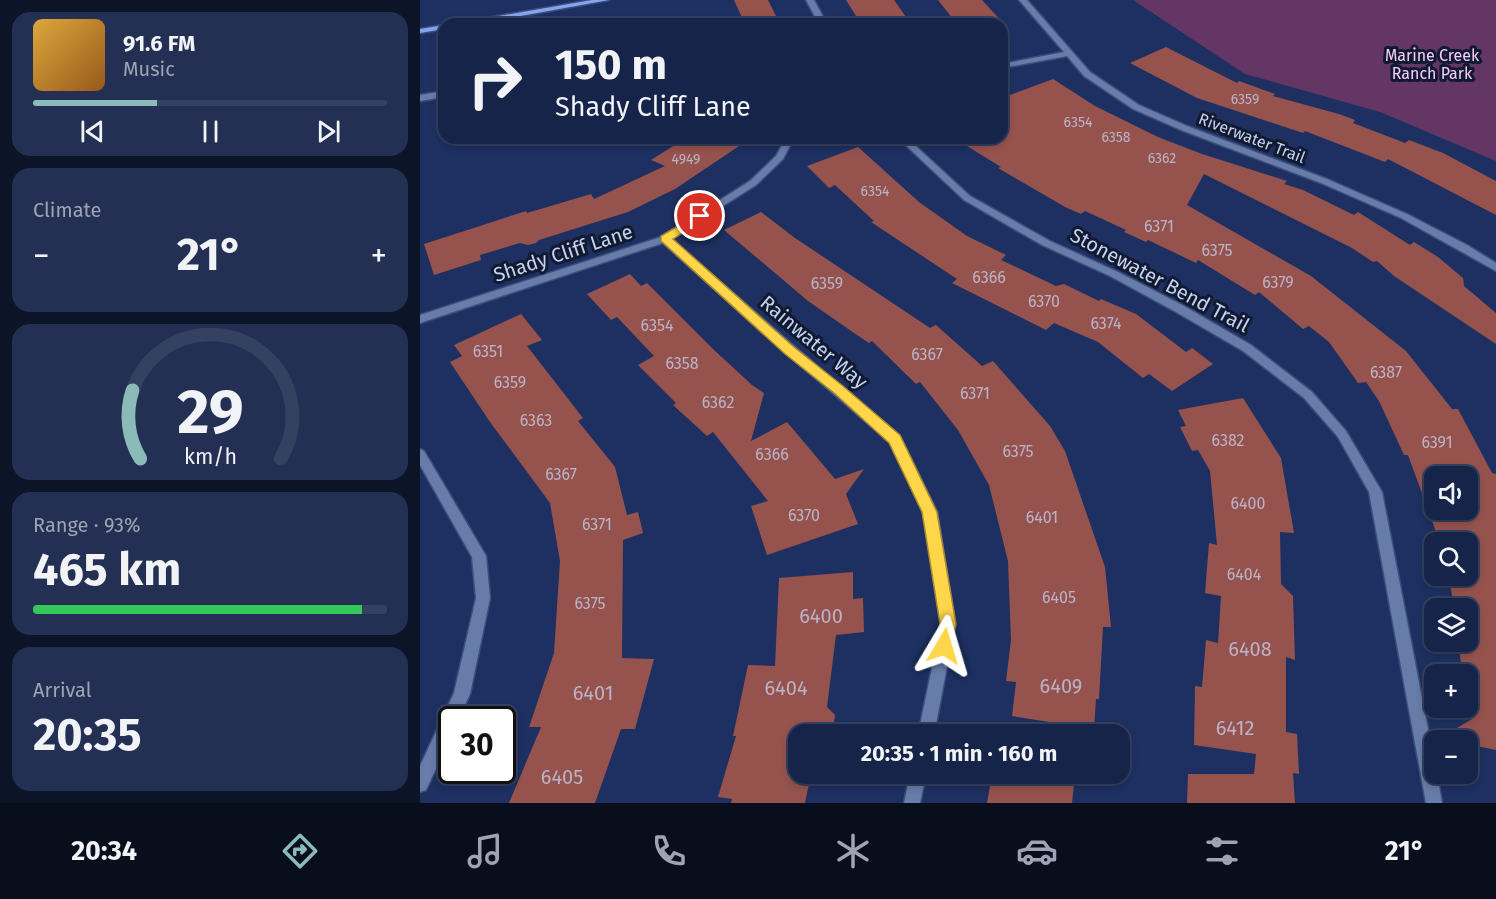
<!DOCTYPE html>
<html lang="en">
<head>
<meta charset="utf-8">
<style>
	:root { --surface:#162449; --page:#233053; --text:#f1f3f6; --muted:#9ea4b4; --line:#354161; --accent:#8bbbb9 }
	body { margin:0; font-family:"Fira Sans",sans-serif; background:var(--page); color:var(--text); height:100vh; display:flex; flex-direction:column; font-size:22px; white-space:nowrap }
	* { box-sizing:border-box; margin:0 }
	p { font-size:20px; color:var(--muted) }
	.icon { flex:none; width:33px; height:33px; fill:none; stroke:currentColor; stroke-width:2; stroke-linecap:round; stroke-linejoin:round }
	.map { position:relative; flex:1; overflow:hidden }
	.drawer { display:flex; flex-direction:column; gap:12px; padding:12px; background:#0c1428; width:420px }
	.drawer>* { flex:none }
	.guide { position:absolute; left:18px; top:18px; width:570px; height:126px; border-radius:18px; box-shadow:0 3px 9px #0003,0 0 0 2px var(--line); background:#162449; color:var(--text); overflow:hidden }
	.controls { position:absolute; left:1004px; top:466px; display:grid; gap:12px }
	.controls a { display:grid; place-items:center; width:54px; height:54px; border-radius:12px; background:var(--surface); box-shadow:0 3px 9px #0003,0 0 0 2px var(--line); font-size:30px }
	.speed { position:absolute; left:18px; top:706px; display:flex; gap:12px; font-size:30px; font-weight:700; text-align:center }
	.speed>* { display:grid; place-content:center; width:78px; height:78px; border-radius:50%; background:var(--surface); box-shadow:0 3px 9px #0003,0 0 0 2px var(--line); line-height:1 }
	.speed .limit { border:3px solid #111; border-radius:9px; background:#fff; color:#111 }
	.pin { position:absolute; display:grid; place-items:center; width:51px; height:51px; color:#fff; margin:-26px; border:3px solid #fff; border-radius:50%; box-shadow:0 2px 6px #0007 }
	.me { position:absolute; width:66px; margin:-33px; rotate:7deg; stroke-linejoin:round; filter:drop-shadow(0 0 4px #0008) }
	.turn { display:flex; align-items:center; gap:21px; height:126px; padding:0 18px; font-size:27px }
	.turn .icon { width:78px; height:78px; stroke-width:2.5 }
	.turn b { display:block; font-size:42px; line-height:51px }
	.big { font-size:45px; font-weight:700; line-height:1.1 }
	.drawer .card { flex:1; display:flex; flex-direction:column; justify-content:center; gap:9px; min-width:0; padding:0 21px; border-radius:18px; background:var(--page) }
	.drawer .dial { align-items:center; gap:0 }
	.dial svg { height:156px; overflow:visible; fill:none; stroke:var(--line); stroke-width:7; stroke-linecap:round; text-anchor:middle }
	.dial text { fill:var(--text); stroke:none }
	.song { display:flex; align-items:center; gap:18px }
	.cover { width:72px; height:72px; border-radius:9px; background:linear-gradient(135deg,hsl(40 70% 55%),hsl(30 70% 35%)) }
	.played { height:6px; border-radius:3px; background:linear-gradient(90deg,var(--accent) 35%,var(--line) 35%) }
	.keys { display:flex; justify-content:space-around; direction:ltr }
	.heat { display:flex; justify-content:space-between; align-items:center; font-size:33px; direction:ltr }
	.charge { height:9px; border-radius:4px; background:linear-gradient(90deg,#34c759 93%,var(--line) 0) }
	.trip { position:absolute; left:368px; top:724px; width:342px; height:60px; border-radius:18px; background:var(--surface); box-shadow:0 3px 9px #0003,0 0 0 2px var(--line); font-weight:700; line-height:60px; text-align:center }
	.tab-bar { display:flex; height:96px; justify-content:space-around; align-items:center; background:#090e1d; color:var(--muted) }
	.tab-bar .icon { width:42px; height:42px }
	.tab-bar .on { color:var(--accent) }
	.tab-bar b { font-size:27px; color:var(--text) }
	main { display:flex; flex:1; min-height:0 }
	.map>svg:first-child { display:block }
</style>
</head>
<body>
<main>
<section class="drawer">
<div class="card">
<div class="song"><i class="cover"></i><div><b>91.6 FM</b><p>Music</p></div></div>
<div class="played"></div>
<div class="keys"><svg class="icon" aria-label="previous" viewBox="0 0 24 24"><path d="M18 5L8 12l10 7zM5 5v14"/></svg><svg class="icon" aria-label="pause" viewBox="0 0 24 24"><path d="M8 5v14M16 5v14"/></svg><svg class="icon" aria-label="next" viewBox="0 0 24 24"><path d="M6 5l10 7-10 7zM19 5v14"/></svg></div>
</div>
<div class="card"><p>Climate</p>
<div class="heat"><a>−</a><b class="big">21°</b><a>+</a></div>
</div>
<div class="card dial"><svg viewBox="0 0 100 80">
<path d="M14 69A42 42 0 1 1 86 69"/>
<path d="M14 69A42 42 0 0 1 10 34" stroke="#8bbbb9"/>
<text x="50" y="56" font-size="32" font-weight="700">29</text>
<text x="50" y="72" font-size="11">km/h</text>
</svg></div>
<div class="card"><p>Range · 93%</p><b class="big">465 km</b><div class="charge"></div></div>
<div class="card"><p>Arrival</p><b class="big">20:35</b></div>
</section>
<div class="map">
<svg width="1076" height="803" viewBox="0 0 1076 803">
	<rect width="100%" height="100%" fill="#1d3061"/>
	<!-- green -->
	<path fill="#643666" d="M713,0H1076V161L960,112L825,74Z"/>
	<!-- building -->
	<g fill="#96534e" fill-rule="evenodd">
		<path d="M314,0H348L360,24H325Z"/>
		<path d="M426,0H474L491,24H441Z"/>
		<path d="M518,0H562L584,24H537Z"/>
		<path d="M746,47L817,83L819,81L855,94L853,96L919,114L935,120L933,123L985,143L989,140L1023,153L1076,181V215L968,159L965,162L885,131L883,133L777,98L710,63Z"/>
		<path d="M633,79L675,106L738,137L782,154L867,181L864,184L883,190L934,215L938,212L990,245L994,242L1018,257L1043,278L1044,286L1076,313V344L974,276L957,261L953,262L932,248L784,174L767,205L891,276L986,351L1032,409H1038L1072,473L1076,474V750L1047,744L1037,728L1052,719L1047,684V664L1041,663L1038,642H1047V609H1034L1029,576H1047V543H1014V545L1013,543L1015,529L988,455H984L959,401L946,382L938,383L909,342L889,326L883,329L839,292L835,295L778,260L776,263L728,240L726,242L704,232L706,230L665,211L661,214L645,207L578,168L581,167L534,138H582V98ZM1014,477H1047V510H1014Z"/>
		<path d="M266,138H331L255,189L208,212L119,240L116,243L108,245L100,243L60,255L61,260L14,275L4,244L106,211L107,213L171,194L174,199L245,166L231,160Z"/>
		<path d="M438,147L499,202L547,236L586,255L581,260L636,286L644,284L679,301L681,299L716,314L766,352L772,348L793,364L752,391L729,374L723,378L678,342L634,323L626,330L532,283L537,279L451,222L454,221L415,185L409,188L387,166Z"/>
		<path d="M341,212L375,238L510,328L516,325L562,366L573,361L630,426L645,451L685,567L691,627H683L679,699H676L674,729L592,716L596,682L586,681L591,640L588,561L569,485L538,430L500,382L496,384L452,341L449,343L437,335L388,301L304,230Z"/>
		<path d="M210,274L221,286L227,283L293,349L332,385L344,393L331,441L367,422L415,479L444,469L426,494L438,524L347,555L331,506L348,501L293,432L287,436L253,405L256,403L218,365L234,356L197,317L191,320L167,294Z"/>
		<path d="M101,314L122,340L107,346L163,418L158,421L195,467L207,515L218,512L223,533L203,540L202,658L234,659L215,729H201L175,803H89L121,727H109L134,653L140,561L130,503L70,422L30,362L42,356L34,345Z"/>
		<path d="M823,398L861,458L874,533L860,532L861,584L873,596L875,660L866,657V732L877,734L879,774L873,773L875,803H767L768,774H834L836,754L774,745L775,686L782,687L786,640L798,643L801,596L785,593L789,543L797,545L790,471L778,450L772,451L760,427L766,426L758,410Z"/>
		<path d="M433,572V599L443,598L444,632L416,635L407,707L415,715L412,735H378V774H391L385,803H311L312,799L298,797L316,736H313L328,665L355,666L359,578Z"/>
		<path d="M572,774H655L652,803H567Z"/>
	</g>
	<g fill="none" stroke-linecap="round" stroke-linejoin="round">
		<!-- minor casing -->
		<g stroke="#3b4d7b" stroke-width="3">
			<g id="minor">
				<path d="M386,0H394L407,24H399Z"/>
				<path d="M599,0H607L670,72L719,105L767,126L907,179L987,214L1047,245L1076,263V271L981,218L901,183L761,130L713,109L664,76L647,56L582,68V64L644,52Z"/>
				<path d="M78,16H84L86,24H78Z"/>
				<path d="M24,91V97L0,101V95Z"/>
				<path d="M366,138H374L363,159L336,185L251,239L481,439L517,512L535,624L514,735H498L521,624L503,512L470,442L366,353L243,243L0,323V315L241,237L330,181L356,156Z"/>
				<path d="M478,138H487L550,196L630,241L698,272L764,306L831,345L892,392L926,431L962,492L1014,760V774H1017L1022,803H1006L949,492L918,437L884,398L823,351L756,312L690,276L622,245L544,200Z"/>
				<path d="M0,449L4,451L66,556L70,598L50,694L38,720H32V734L6,790L0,792V766L34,693L56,598L52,557L0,465Z"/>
				<path d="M490,774H506L500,803H484Z"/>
			</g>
		</g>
		<!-- secondary casing -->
		<g stroke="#3b4d7b" stroke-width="3">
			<g id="secondary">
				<path d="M172,0H189L57,24H40L44,22Z"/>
				<path d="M24,25V29L0,33V29Z"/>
			</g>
		</g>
		<!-- minor -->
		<use href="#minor" fill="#687ca9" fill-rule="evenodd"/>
		<!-- secondary -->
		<use href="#secondary" fill="#85a5ec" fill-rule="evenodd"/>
	</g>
	<!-- route -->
	<path fill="#ffd54a" stroke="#a68a30" stroke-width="1.5" d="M280,213L284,214V219L253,239L374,347L423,386L480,435L517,512L536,624L530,652L524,654L518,652L515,646L520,624L502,512L469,443L414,393L365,354L241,241V236Z"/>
	<g text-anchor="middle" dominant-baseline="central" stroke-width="6" stroke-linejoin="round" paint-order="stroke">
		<!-- far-number labels -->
		<g font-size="14" fill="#b9b3c8">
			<text x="825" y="99">6359</text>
			<text x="658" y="122">6354</text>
			<text x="696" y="137">6358</text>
			<text x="742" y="158">6362</text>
			<text x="266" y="159">4949</text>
			<text x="455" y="191">6354</text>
		</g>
		<!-- far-park labels -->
		<g font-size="16" fill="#f9cbf9" stroke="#111a30">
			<text x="1012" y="55">Marine Creek<tspan x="1012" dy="18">Ranch Park</tspan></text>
		</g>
		<!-- far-street labels -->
		<g font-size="16" fill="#c5d3f1" stroke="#111a30">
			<text transform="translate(832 138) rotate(21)">Riverwater Trail</text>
		</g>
		<!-- number labels -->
		<g font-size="16" fill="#b9b3c8">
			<text x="739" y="226">6371</text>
			<text x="797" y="250">6375</text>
			<text x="569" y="277">6366</text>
			<text x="858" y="282">6379</text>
			<text x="407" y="283">6359</text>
			<text x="624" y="301">6370</text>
			<text x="686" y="323">6374</text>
			<text x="237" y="325">6354</text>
			<text x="68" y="351">6351</text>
			<text x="507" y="354">6367</text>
			<text x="262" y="363">6358</text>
			<text x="966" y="372">6387</text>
			<text x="90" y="382">6359</text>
			<text x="555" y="393">6371</text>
			<text x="298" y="402">6362</text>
			<text x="116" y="420">6363</text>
			<text x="808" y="440">6382</text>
			<text x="1017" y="442">6391</text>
			<text x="598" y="451">6375</text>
			<text x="352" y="454">6366</text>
			<text x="141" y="474">6367</text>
			<text x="828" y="503">6400</text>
			<text x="384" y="515">6370</text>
			<text x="622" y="517">6401</text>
			<text x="177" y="524">6371</text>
			<text x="824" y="574">6404</text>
			<text x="639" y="597">6405</text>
			<text x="170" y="603">6375</text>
		</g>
		<!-- street labels -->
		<g font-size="20" fill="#c5d3f1" stroke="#111a30">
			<text transform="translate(143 253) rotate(-18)">Shady Cliff Lane</text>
			<text transform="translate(740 280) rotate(28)">Stonewater Bend Trail</text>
			<text transform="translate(394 342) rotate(40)">Rainwater Way</text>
		</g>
		<!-- near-number labels -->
		<g font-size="20" fill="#b9b3c8">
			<text x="401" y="616">6400</text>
			<text x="830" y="649">6408</text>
			<text x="641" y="686">6409</text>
			<text x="366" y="688">6404</text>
			<text x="173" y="693">6401</text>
			<text x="815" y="728">6412</text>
			<text x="142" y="777">6405</text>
		</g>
	</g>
</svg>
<div class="controls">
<a><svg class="icon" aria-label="sound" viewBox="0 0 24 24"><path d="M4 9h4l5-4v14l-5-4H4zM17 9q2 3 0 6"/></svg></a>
<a><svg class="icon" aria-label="search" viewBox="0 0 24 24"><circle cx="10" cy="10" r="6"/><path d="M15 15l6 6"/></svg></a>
<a><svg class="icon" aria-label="layers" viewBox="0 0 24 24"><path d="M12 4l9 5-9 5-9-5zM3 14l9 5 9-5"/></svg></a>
<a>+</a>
<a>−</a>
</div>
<div class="speed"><div class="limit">30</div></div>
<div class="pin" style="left:280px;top:216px;background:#d93025"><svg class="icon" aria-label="arrive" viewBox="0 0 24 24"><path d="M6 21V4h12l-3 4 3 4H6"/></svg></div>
<svg class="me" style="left:524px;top:646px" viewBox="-20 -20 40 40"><path d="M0-17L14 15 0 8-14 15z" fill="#ffd54a" stroke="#fff" stroke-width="4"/></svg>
<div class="trip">20:35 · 1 min · 160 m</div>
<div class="guide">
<div class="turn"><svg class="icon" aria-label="right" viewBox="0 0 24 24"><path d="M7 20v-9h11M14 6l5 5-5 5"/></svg><div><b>150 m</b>Shady Cliff Lane</div></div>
</div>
</div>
</main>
<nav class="tab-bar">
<b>20:34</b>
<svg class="icon on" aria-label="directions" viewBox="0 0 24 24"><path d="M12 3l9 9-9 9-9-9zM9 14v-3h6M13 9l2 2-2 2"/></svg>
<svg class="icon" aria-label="music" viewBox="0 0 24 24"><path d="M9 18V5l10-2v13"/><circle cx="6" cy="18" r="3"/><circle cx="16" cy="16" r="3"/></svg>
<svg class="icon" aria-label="phone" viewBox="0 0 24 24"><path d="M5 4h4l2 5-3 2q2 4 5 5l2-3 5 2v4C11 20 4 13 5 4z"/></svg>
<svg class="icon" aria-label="climate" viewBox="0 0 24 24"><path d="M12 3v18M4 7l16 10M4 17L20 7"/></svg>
<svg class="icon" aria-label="car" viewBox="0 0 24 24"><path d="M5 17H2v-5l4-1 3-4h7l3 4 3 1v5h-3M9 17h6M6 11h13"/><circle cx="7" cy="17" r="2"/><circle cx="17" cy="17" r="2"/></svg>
<svg class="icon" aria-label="filters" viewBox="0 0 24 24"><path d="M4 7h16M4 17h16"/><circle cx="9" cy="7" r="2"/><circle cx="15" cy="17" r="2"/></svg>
<b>21°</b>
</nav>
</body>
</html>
